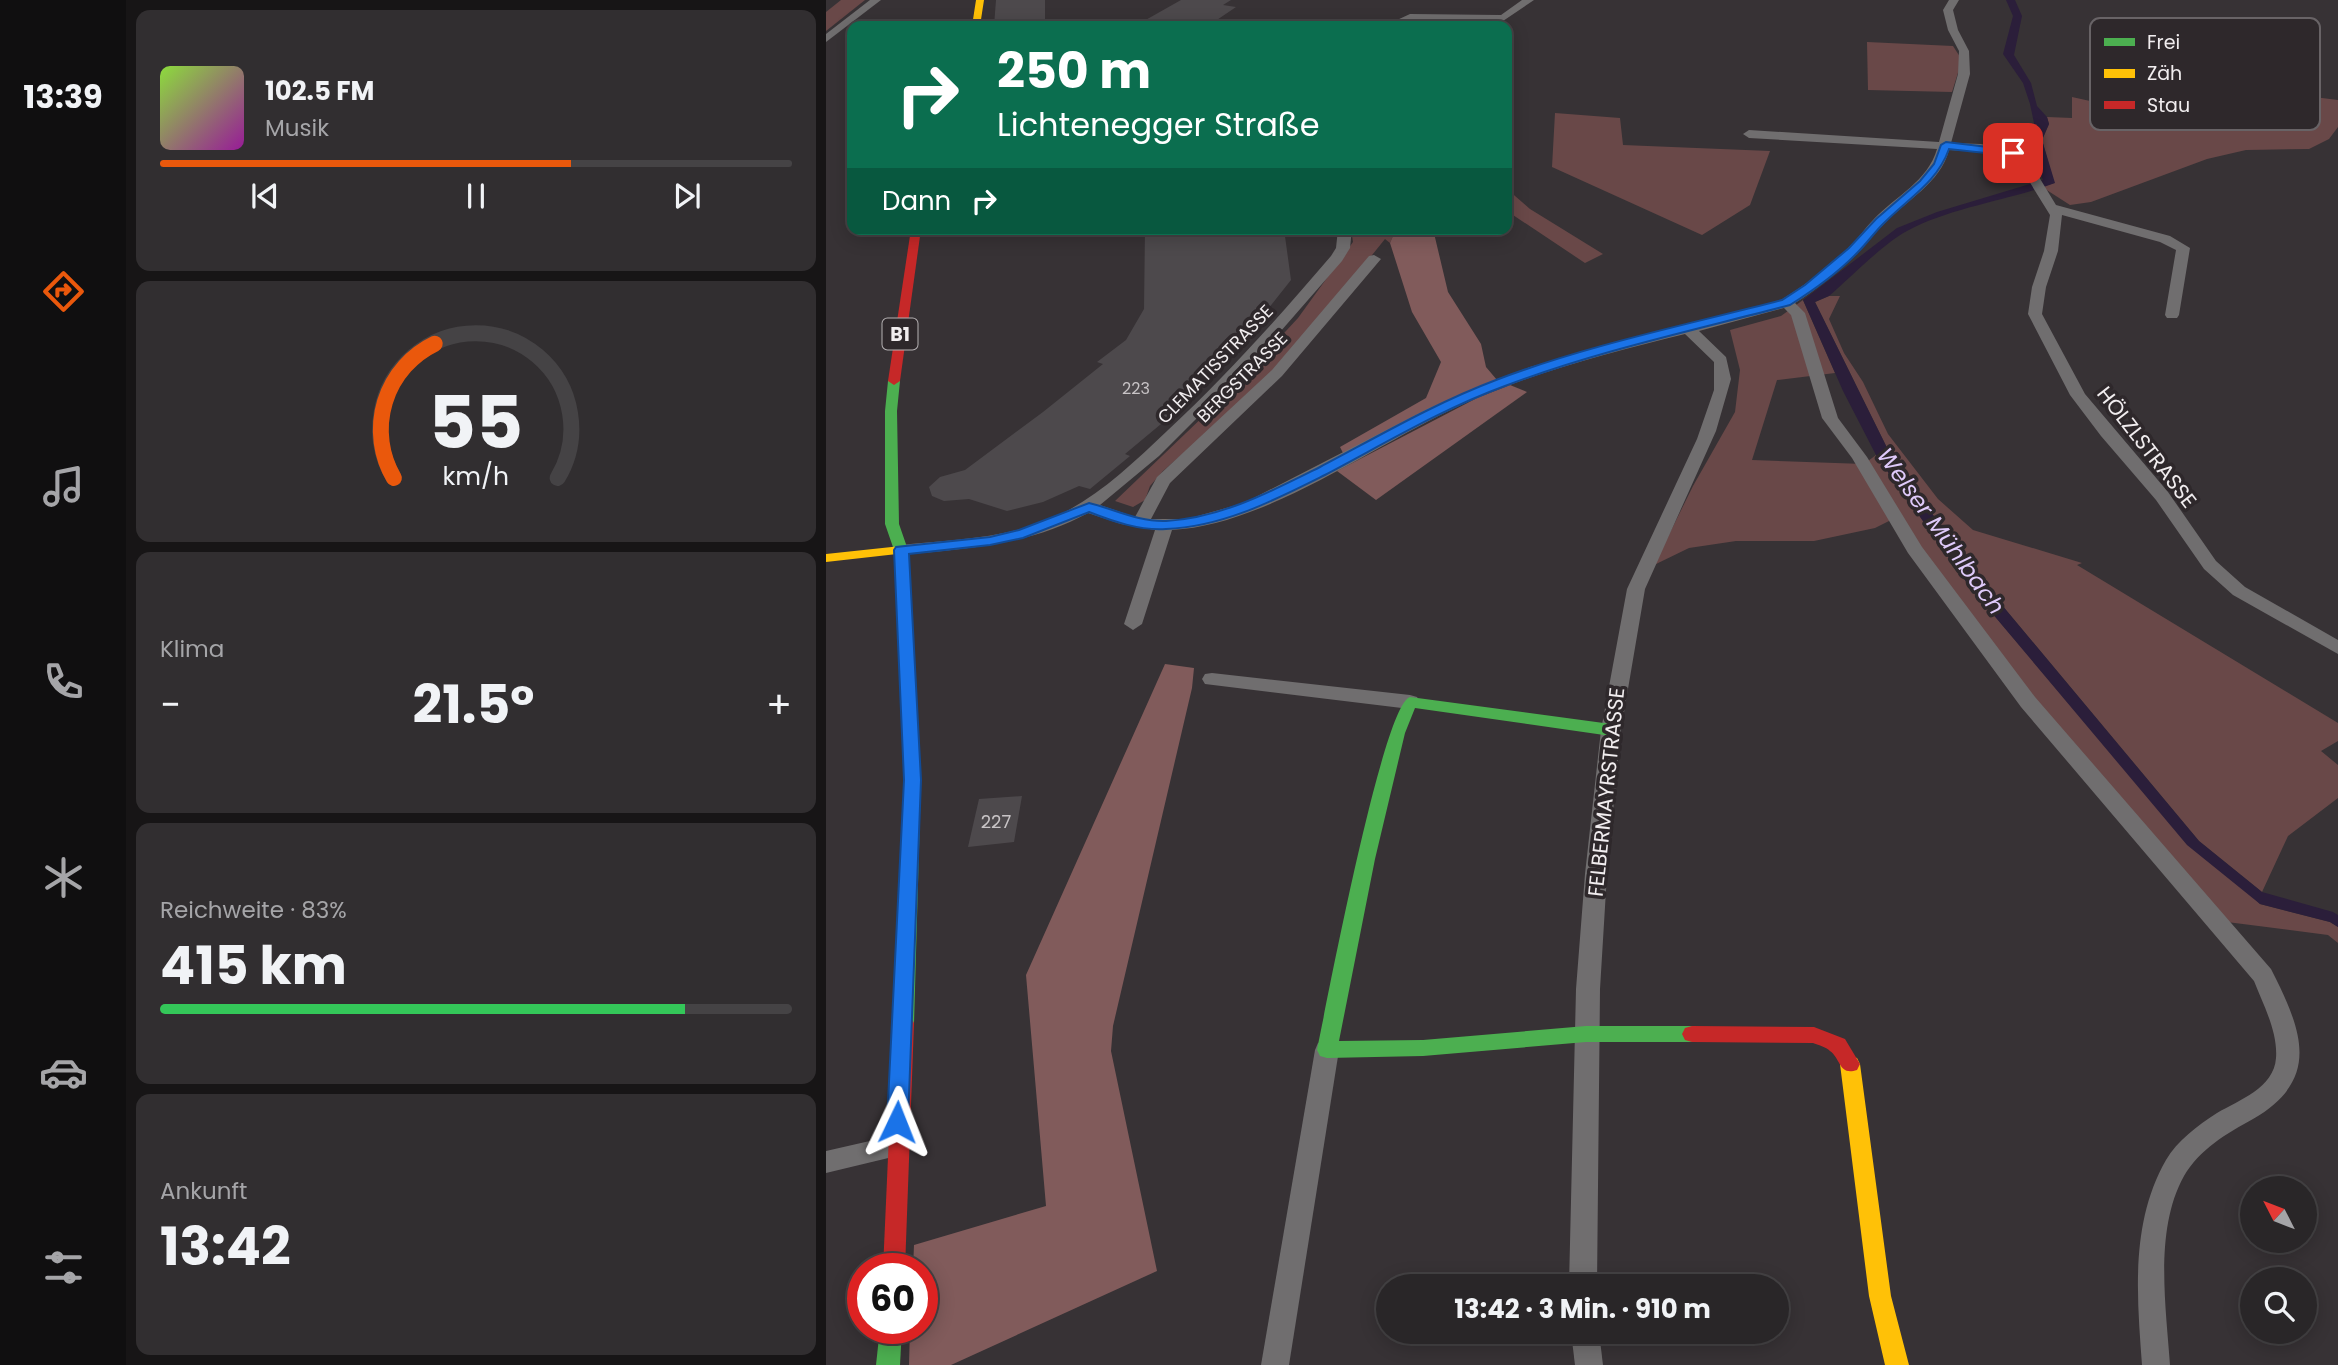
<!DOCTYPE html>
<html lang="de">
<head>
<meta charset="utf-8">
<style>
	:root { --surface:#292628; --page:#312e30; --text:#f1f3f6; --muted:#a5a5a8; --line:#454345; --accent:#ea580c }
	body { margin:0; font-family:Poppins,sans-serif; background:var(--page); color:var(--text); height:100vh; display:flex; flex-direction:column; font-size:26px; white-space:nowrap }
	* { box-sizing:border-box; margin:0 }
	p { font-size:23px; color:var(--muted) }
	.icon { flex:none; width:38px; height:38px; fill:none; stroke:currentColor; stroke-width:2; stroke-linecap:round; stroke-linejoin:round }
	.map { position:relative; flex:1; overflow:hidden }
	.panel { display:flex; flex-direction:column; gap:10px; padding:10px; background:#171516; width:700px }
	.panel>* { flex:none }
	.top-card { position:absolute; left:21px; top:21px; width:665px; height:214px; border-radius:14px; box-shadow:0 4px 18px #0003,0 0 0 2px var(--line); background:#0b6e4f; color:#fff; overflow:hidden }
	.needle { width:46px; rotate:312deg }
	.fabs { position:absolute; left:1414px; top:1176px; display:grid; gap:14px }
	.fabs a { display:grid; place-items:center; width:77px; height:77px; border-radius:50%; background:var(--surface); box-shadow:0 4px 18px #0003,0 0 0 2px var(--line); font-size:35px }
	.speed { position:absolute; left:21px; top:1253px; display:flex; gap:14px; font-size:35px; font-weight:700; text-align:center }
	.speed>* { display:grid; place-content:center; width:91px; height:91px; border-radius:50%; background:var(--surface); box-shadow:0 4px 18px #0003,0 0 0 2px var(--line); line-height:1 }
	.speed .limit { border:10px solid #d22; background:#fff; color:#111 }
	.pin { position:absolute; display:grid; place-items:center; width:60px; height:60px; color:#fff; margin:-30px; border-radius:14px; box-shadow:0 4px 10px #0006 }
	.me { position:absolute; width:77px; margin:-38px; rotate:2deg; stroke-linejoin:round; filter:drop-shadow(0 0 5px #0008) }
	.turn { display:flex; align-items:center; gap:24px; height:147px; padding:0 35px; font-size:32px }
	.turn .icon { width:91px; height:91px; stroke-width:2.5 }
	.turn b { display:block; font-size:49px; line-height:60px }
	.then { display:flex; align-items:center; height:66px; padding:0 35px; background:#0003; gap:14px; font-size:26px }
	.big { font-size:52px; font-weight:700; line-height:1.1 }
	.panel .card { flex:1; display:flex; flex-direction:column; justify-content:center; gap:10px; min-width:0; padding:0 24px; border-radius:14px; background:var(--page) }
	.panel .dial { align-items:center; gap:0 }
	.dial svg { height:182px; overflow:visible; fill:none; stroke:var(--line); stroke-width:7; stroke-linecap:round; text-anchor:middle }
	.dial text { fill:var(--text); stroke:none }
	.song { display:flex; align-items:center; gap:21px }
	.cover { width:84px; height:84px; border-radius:10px; background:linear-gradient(135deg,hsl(90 70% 55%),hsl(300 70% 35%)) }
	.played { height:7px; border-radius:4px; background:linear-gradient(90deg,var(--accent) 65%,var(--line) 65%) }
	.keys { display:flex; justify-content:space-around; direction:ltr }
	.heat { display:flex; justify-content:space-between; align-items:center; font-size:38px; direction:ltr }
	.charge { height:10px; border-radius:5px; background:linear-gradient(90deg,#34c759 83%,var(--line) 0) }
	.trip { position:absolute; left:550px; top:1274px; width:413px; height:70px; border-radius:35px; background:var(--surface); box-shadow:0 4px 18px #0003,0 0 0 2px var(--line); font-weight:700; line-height:70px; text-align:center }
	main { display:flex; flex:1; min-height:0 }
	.tab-bar { display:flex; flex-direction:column; width:126px; justify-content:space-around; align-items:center; background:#100f10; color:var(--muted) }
	.tab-bar .icon { width:49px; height:49px }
	.tab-bar .current { color:var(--accent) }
	.tab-bar b { font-size:32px; color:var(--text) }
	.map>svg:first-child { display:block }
</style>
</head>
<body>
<main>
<nav class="tab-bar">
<b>13:39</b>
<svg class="icon current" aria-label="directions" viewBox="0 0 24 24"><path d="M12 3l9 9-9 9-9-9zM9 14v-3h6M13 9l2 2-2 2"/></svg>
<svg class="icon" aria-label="music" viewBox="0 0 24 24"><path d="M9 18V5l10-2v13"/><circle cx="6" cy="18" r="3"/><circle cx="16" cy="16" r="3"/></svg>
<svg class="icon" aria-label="phone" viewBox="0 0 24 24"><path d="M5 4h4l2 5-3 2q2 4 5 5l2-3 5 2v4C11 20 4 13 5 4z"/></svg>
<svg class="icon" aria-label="climate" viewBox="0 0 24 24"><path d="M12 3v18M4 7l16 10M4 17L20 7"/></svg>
<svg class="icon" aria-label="car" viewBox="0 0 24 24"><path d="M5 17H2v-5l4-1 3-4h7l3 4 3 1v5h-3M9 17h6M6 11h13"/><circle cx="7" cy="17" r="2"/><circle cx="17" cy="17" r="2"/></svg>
<svg class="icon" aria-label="filters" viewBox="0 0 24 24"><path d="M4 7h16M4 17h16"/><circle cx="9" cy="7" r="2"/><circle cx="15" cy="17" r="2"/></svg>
</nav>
<section class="panel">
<div class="card">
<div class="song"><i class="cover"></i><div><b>102.5 FM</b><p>Musik</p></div></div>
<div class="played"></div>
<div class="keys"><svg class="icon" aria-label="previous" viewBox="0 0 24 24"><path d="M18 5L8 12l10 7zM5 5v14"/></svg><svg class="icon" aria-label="pause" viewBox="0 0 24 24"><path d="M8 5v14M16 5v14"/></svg><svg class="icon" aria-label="next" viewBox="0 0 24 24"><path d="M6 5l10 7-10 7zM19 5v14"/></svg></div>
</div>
<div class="card dial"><svg viewBox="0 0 100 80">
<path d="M14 69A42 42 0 1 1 86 69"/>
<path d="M14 69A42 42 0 0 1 32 10" stroke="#ea580c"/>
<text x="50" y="56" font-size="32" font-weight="700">55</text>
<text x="50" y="72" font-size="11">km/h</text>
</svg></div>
<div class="card"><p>Klima</p>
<div class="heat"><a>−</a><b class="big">21.5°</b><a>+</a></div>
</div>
<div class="card"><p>Reichweite · 83%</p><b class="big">415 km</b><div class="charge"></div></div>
<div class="card"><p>Ankunft</p><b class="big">13:42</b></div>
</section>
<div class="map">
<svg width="1512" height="1365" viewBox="0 0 1512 1365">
	<rect width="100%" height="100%" fill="#373235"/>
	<!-- green -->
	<g fill="#694848">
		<path d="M15,0H39L0,31V12Z"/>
		<path d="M1041,42L1127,46L1136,60L1126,92L1042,90Z"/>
		<path d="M1311,61L1480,96L1512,100V127L1503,139L1483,149L1420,150L1381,159L1265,202L1244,205L1216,187L1228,183L1216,140L1223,124L1221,117L1246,118V97L1273,103Z"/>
		<path d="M729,113L794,118L797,145L944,151L924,205L876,235L726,167Z"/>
		<path d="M681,189L704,209L777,254L759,263L681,211Z"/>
		<path d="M525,229H570L564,243L559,239L484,332L425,394L337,471L324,486L319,500L307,507L289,501L408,387L472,318L527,242Z"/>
		<path d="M1003,296H1014L1003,319L1018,353L1037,382L1062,434L1112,499L1147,530L1256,563L1251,565L1512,723V741L1495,751L1512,765V798L1462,836L1436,892L1373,841L1160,586L1069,464L989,302Z"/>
		<path d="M977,300L1009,373L951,380L926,460L1038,464L1050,455L1144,587L1274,740L1434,904L1504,922L1512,927V943L1502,935L1401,922C1287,790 1167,662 1073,516L1049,528L988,541H910L863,548L828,565L867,486L909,412L914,370L904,330L955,316Z"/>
	</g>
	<!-- forest -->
	<g fill="#815b5b">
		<path d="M570,229H607L622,292L655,344L660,367L671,380L518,455L514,447L600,398L615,362L586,312L564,243Z"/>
		<path d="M684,385L701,392L550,500L511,471L651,398Z"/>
		<path d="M339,664L368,668L366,688L287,1026L285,1051L331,1271L125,1365H83L84,1328H96V1269H87L88,1245L220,1206L200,975Z"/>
	</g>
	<!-- water -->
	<path fill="#2b1e3a" d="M1180,0H1189L1196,16L1188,55L1205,83L1211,106L1221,117L1223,124L1216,140L1229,183C1181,201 1126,207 1081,231C1059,242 1023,279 1003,296L989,302L1069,464L1160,586L1373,841L1436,892L1507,912L1512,915V927L1504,922L1434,904L1361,845L1144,587L1050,455L1017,391L977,300L1071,228L1111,212L1217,180L1204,151L1208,123L1204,104L1197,83L1177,54L1187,16Z"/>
	<!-- building -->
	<g fill="#4d494c">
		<path d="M170,0H219V26H168Z"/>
		<path d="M355,0H405L397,5L410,7L382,26H309Z"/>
		<path d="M319,229H458L465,280L405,356L347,414L299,454L304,456L264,489L253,486L217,502L181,511L143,499L118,501L106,496L103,487L114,477L139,470L217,412L277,364L271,362L300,340L318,309Z"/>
		<path d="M196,796L188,842L142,847L153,799Z"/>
	</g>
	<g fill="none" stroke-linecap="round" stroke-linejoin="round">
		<!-- street -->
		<g fill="#706e6f" fill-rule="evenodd">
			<path d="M44,0H55L0,42V34Z"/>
			<path d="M696,0H708L677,21L586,20L571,26H558L584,14L675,15Z"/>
			<path d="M1123,0H1133L1127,10L1132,30L1143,51L1144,74L1125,143L1155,144L1199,154L1230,205L1344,236L1364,248L1353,315L1351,318H1341L1339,315L1350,250L1334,242L1236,215L1232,251L1220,287L1216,314L1259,394L1342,492L1390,561L1419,587L1512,640V654L1407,595L1378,569L1330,500L1275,436L1244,395L1202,314L1206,287L1218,251L1224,215L1190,160L1155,152L1123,150C1114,184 1080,200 1057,225C1028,254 1005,281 969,303L979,313L1012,418L1041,457L1096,547L1209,697L1445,969C1476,1030 1496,1079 1427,1119C1401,1133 1373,1150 1358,1176C1328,1230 1340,1306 1344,1365H1316C1311,1296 1304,1223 1340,1160C1351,1141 1372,1125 1391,1113C1413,1100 1448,1088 1450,1058C1452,1032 1437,1004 1428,981L1195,707L1082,553L1026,458L996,418L965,315L958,308L873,331L900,357L905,379L890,431L819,589L795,730L781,874L774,989L771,1286H743L750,989L759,874L775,730L801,589L871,439L888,390V362L859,334C783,353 708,372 637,404C549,444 441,525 346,530L316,624L307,630L298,624L329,530L295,524L262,513C204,545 140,549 75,555L66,550L75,545C122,540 172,539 217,522C266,503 303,467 341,431C400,376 453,317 505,256L510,248L512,229H526L524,248L516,261L434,355L333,456L274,505L309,517L331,477L446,370L543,256L548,255L555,259L456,376L344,483L325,519H361L418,503L603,408L704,367L955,300C979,285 1003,268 1023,247C1032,239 1039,228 1048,219C1070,196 1102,181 1111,149L923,138L917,134L923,130L1113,142L1132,74L1133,51L1122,30L1117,10Z"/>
			<path d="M386,673L584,695L591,697L594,702L591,707L584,709L379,684L376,679L379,674Z"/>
			<path d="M501,1040L510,1043L513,1050L463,1365H435L489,1050L492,1043Z"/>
			<path d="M70,1135L79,1138L83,1146L79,1154L0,1173V1151Z"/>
			<path d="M745,1332H773L777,1365H749Z"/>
		</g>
		<!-- fast -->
		<g fill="#4caf50" fill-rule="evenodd">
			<path d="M68,377L74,381L71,411L73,524L82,550L95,780L88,1023L85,1029L78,1031L71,1029L68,1023L79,780L68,550L59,524V411L62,381Z"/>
			<path d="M584,697L785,724L793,730L785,736L589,708L579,733L549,859L513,1041L597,1040L760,1026H866L873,1028L876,1034L873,1040L866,1042H760L597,1056L501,1058L494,1056L491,1050C500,1007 557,704 584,697Z"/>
			<path d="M54,1328H76L74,1365H50Z"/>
		</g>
		<!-- slow -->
		<g fill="#ffc107" fill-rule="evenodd">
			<path d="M150,0H158L154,26H146Z"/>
			<path d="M75,546L82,550L80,553L0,562V554Z"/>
			<path d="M1024,1056L1031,1058L1034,1064L1065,1296L1083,1365H1059L1043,1296L1014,1064L1017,1058Z"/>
		</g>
		<!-- jam -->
		<g fill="#c62828" fill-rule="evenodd">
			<path d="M85,229H95L74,381L68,385L62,381Z"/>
			<path d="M78,1015L85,1017L88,1023L79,1269H57L68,1023L71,1017Z"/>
			<path d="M866,1026L988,1027L1019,1039L1034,1064L1031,1070C1013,1076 1015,1059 1004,1051C1000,1047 992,1045 987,1043L866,1042L859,1040L856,1034L859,1028Z"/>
		</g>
	</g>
	<!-- route -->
	<path fill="#1a73e8" stroke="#114b97" stroke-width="2" d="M1120,142L1187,150L1192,153L1187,156L1123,149C1111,183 1081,199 1057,224C1048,233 1041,243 1032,252C1012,273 988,290 964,305C869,330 771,351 679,386C616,409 558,444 499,475C449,500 397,527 340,529C314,531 286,521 263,512L197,538L164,545L83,554L95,780L82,1122L79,1129L71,1131L64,1129L61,1122L78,780L68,550L70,547L164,537L193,530L263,503C288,509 312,522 340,521C395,518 446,491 494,467C551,437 609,403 670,380C762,345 860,325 956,300L979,285L1023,248L1050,219L1094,181L1108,164L1115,145Z"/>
	<g text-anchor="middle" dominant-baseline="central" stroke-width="7" stroke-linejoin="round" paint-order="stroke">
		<!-- far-number labels -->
		<g font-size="16" fill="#c8c4c6">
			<text x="310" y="388">223</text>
		</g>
		<!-- far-street labels -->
		<g font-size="18" fill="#f1edef" stroke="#2e282b">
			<text transform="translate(389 364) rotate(-46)">CLEMATISSTRASSE</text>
			<text transform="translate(416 377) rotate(-45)">BERGSTRASSE</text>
		</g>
		<!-- number labels -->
		<g font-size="18" fill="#c8c4c6">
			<text x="170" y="821">227</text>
		</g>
		<!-- shield labels -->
		<rect fill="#2e282b" stroke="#b6b2b4" stroke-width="2" x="56.5" y="318.5" width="35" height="31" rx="5"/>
		<g font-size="19" font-weight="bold" fill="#f1edef">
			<text x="74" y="334">B1</text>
		</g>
		<!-- street labels -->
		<g font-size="21" fill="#f1edef" stroke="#2e282b">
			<text transform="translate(1321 447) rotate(52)">HÖLZLSTRASSE</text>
			<text transform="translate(780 792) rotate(-84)">FELBERMAYRSTRASSE</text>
		</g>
		<!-- water labels -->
		<g font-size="23" font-style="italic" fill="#dfcafa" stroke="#2e282b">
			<text transform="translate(1115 531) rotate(54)">Welser Mühlbach</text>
		</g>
	</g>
	<!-- legend -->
	<rect x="1264" y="18" width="230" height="112" rx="10" fill="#2e282b" stroke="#686366" stroke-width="2"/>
	<rect x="1278" y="38" width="31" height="8" fill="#4caf50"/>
	<rect x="1278" y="69" width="31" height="9" fill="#ffc107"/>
	<rect x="1278" y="101" width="31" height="8" fill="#c62828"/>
	<g font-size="19" fill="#f1edef">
		<text x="1321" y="49">Frei</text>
		<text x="1321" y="80">Zäh</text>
		<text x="1321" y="112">Stau</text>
	</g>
</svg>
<div class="fabs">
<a><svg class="needle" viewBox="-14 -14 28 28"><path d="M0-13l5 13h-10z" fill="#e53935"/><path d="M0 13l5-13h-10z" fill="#a5a5a8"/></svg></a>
<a><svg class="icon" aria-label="search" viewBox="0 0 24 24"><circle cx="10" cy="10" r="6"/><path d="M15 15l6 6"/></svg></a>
</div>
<div class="speed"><div class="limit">60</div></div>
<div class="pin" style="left:1187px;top:153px;background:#d93025"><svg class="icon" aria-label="arrive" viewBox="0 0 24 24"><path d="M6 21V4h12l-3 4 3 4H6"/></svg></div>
<svg class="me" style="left:71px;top:1122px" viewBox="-20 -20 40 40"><path d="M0-17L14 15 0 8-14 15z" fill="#1a73e8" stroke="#fff" stroke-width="4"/></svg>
<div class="trip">13:42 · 3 Min. · 910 m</div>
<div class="top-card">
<div class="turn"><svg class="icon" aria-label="right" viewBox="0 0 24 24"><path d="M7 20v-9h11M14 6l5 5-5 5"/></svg><div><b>250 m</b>Lichtenegger Straße</div></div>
<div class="then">Dann<svg class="icon" aria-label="right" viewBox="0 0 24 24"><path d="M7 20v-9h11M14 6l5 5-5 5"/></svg></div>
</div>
</div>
</main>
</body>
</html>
